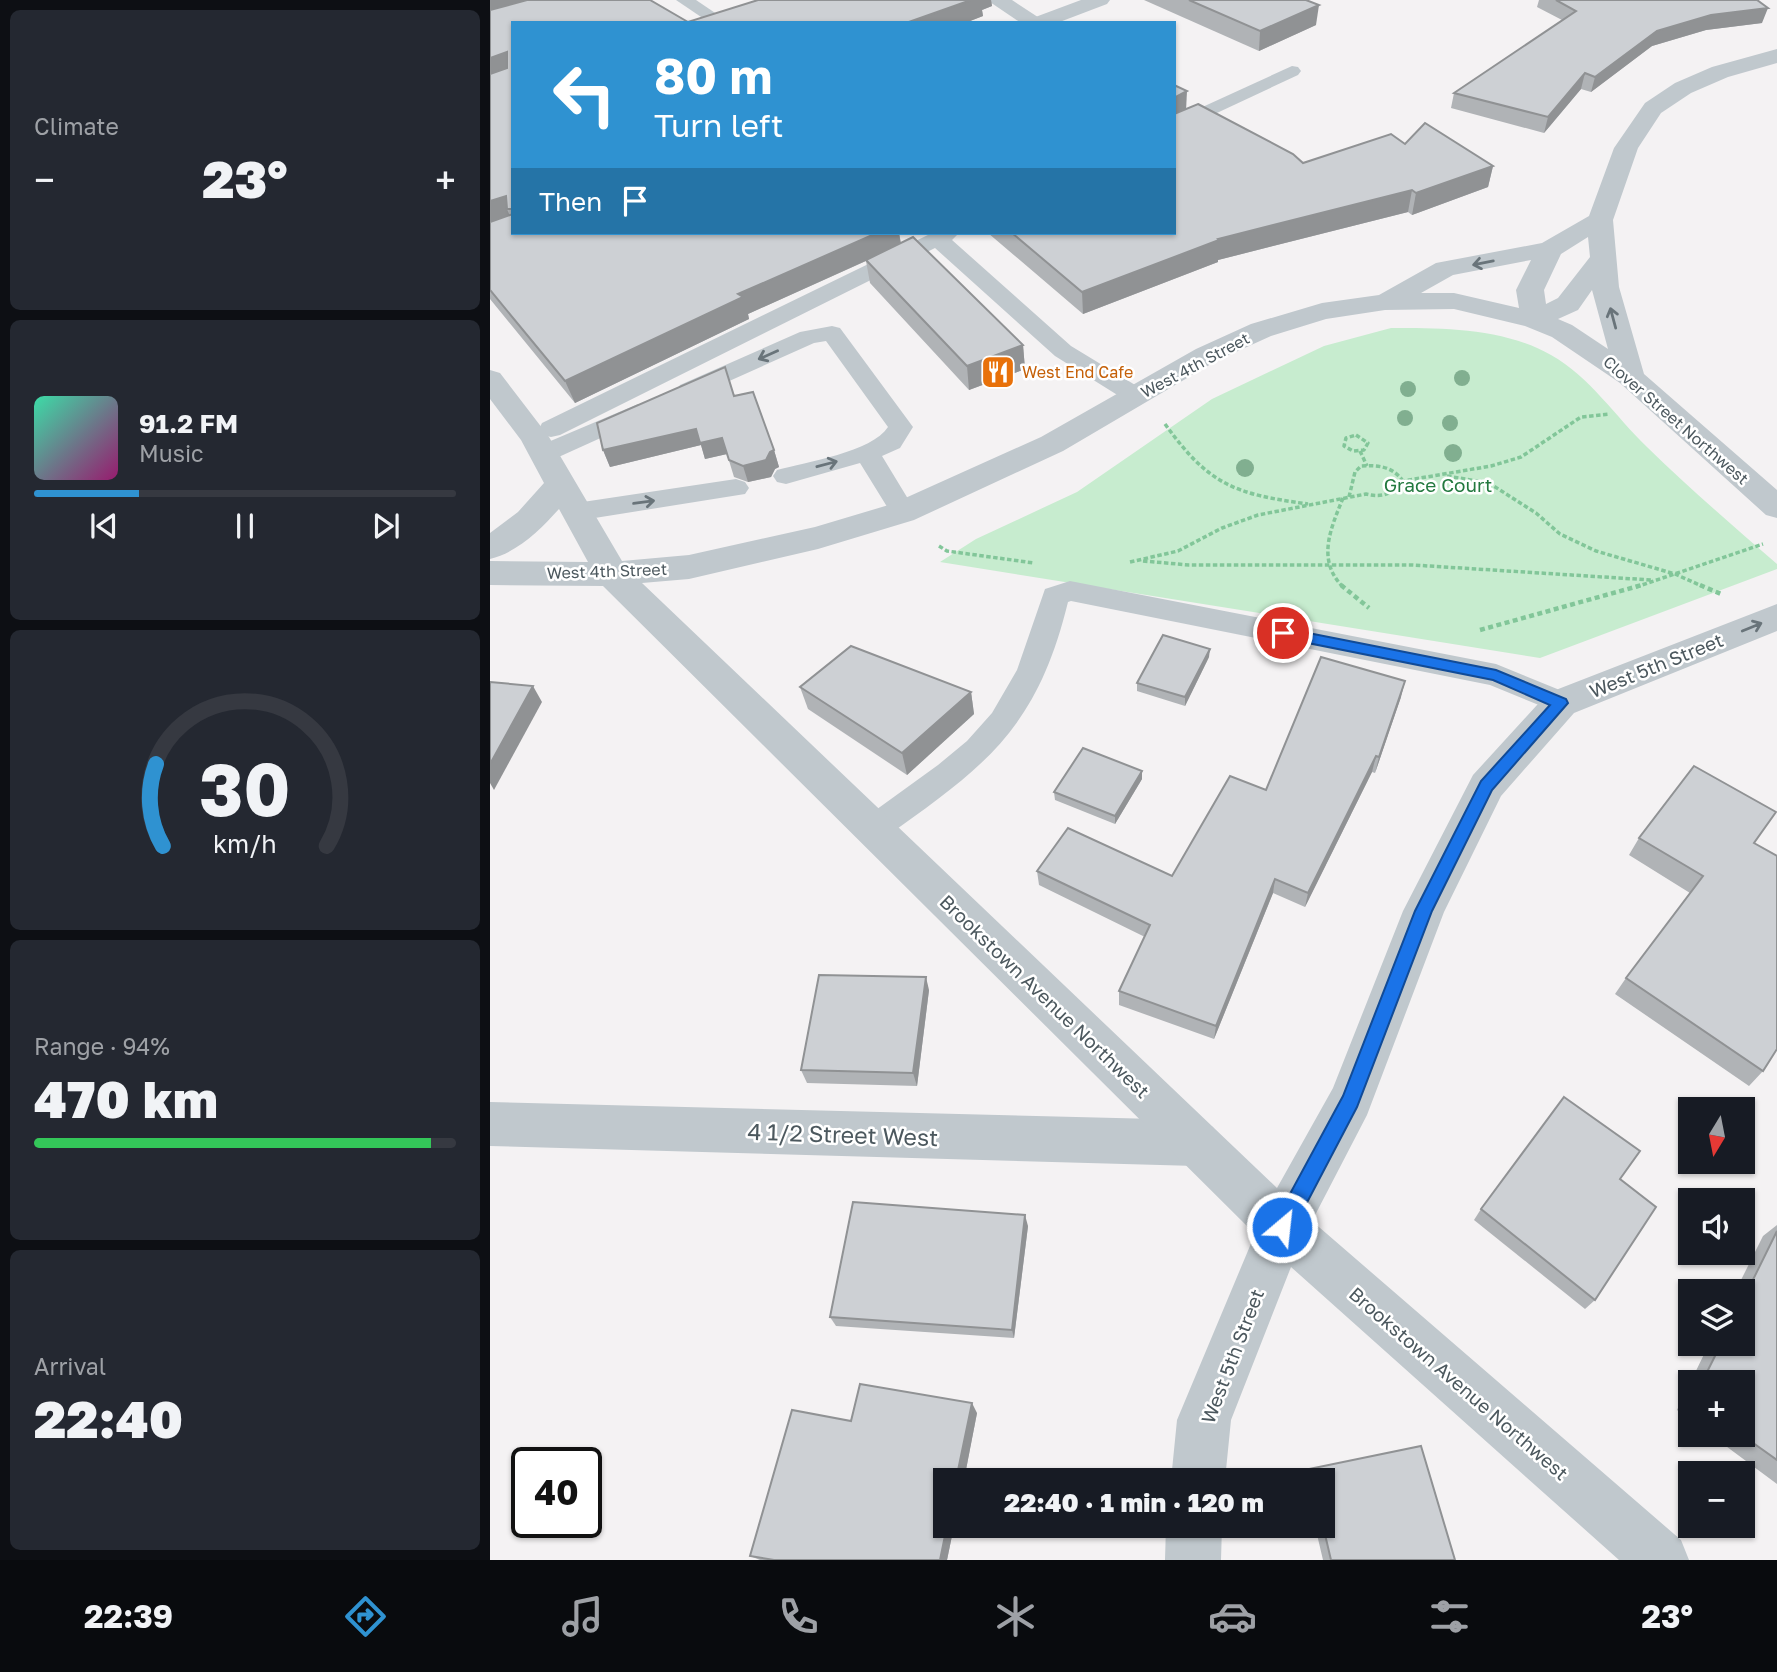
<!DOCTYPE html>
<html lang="en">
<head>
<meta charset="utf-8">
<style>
	:root { --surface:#171b24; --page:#242831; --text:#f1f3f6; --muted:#9ea1a6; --line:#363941; --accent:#2f92d1 }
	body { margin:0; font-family:"Golos Text",sans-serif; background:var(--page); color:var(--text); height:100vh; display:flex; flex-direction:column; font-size:26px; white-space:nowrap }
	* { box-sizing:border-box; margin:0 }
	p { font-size:23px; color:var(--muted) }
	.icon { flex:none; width:38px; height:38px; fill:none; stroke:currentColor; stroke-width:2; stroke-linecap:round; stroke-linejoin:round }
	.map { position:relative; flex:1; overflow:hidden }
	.sheet { display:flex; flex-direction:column; gap:10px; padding:10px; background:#0d0f14; width:490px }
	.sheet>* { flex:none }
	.guide { position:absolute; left:21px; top:21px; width:665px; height:214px; border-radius:0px; box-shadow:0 2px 5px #0004; background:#2f92d1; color:#fff; overflow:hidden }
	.needle { width:46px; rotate:190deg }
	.buttons { position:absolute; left:1188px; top:1097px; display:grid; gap:14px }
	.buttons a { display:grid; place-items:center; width:77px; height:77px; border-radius:0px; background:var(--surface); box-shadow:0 2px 5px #0004; font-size:35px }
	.speed { position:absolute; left:21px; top:1447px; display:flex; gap:14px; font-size:35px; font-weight:700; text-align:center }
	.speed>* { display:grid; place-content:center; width:91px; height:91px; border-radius:50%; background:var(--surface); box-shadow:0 2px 5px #0004; line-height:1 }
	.speed .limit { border:4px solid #111; border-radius:10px; background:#fff; color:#111 }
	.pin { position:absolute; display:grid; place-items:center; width:60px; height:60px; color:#fff; margin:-30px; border:4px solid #fff; border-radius:50%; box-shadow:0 2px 7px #0007 }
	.me { position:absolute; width:77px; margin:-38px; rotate:28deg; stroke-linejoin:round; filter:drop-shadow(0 0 5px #0008) }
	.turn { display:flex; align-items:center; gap:24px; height:147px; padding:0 28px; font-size:32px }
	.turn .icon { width:91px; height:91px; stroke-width:2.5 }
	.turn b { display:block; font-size:49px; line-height:60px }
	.then { display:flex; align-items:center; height:66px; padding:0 28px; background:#0003; gap:14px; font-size:26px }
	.big { font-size:52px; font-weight:800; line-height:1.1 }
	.sheet .card { flex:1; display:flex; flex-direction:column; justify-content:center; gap:10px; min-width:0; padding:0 24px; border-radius:10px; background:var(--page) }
	.sheet .dial { align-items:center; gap:0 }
	.dial svg { height:182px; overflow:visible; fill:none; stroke:var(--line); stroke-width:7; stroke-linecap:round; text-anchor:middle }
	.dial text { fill:var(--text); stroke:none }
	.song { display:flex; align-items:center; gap:21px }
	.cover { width:84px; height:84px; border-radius:10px; background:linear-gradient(135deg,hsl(160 70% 55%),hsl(320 70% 35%)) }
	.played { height:7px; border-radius:4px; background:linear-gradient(90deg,var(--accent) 25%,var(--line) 25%) }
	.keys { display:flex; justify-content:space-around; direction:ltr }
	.heat { display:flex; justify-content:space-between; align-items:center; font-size:38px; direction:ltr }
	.charge { height:10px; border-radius:5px; background:linear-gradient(90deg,#34c759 94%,var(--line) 0) }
	.trip { position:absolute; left:443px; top:1468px; width:402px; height:70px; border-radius:0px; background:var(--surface); box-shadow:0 2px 5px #0004; font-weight:800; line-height:70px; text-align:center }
	.tabs { display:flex; height:112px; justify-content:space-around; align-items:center; background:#090b0e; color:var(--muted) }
	.tabs .icon { width:49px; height:49px }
	.tabs .current { color:var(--accent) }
	.tabs b { font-size:32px; color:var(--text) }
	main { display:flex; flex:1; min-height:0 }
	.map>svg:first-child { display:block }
</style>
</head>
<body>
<main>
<section class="sheet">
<div class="card"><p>Climate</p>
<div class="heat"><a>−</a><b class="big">23°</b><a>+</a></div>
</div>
<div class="card">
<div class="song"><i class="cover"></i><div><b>91.2 FM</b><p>Music</p></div></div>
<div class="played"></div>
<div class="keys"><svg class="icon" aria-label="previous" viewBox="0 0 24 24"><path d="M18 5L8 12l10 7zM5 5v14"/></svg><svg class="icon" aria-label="pause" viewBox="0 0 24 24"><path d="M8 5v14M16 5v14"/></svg><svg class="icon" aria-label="next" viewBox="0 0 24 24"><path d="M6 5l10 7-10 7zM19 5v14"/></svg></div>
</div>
<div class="card dial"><svg viewBox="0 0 100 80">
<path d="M14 69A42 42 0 1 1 86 69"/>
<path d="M14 69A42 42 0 0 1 11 33" stroke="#2f92d1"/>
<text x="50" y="56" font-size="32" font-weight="700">30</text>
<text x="50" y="72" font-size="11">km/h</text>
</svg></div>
<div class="card"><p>Range · 94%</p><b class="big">470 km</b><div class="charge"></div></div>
<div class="card"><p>Arrival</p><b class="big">22:40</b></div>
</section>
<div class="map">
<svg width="1287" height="1560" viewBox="0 0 1287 1560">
	<rect width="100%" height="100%" fill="#f4f2f3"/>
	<!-- green -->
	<path fill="#c7eccf" d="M901,328C954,328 1013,328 1061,355C1100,377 1125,416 1157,447C1198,487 1243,526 1287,564V569L1050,658L450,562L486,539L587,492L722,399L834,346Z"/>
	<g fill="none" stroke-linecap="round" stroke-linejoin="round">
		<!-- path-far1 -->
		<g stroke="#82c699" stroke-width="3.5" stroke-dasharray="4.5 2.5" stroke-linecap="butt">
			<path d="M675,424C719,485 744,494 818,504"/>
			<path d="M866,435L878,443L874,450L863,451L854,446L856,438Z"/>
			<path d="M870,451L877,466"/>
			<path d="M957,476L999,483L1046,513L1070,534L1106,551L1185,574L1214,587"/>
			<path d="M859,497L865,472L871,466C888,465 902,466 913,481"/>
			<path d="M853,498C841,528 826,560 853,587"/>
			<path d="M449,546L457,551L544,563"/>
			<path d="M653,561L699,565H923L1161,580"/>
			<path d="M640,562L688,551L732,528L768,515L876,494C893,498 902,494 913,481L1001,466L1031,457L1091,417L1120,414"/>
			<path d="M1146,587L1273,544"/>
		</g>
		<!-- path -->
		<g stroke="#82c699" stroke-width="4.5" stroke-dasharray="5 3.5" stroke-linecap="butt">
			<path d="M851,585L879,608"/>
			<path d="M1210,585L1231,594"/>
			<path d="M990,630L1152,585"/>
		</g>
		<!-- service -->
		<g fill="#c0c8cd" fill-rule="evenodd">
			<path d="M186,0H206L240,23H220Z"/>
			<path d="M802,66L808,67L811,71L808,75L684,133V120Z"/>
			<path d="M442,233H469L462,240L581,346L655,391L658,396L655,401L646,403L637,401L565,356L445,248L70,435L61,437L52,435L49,429L52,423Z"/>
			<path d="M342,326L350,328L423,427L410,448L392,456L426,512L422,518L413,521L404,518L370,463L296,484L287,482L283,476L287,470C316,462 382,452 398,427L336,341L324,343L208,395L199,397L190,395L187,390L190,385L310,332Z"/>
			<path d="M148,404L157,407L160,412L157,417L62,460L53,462L44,460L40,454L44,448Z"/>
			<path d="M246,479L255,482L259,488L255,494L86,521L77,518L73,512L77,506L86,503Z"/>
			<path d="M580,581L1006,664L1082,695L1086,703L1082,711L1071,714L1000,685L581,601L578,602C547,729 496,766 394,838L383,842L372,838L367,829L372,820L448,765L477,741L502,713L527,670L555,589Z"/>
		</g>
		<!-- minor -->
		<g fill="#c0c8cd" fill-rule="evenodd">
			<path d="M497,0H522L557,23H531Z"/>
			<path d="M0,1102L706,1120L723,1127L729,1143L723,1159L706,1166L0,1146Z"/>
		</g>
		<!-- tertiary -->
		<g fill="#c0c8cd" fill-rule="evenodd">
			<path d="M591,0H620L617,4L567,23H537L540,19Z"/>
			<path d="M1287,49V63L1238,77L1201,93L1171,113L1148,148L1123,220L1129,287L1154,374L1287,490V518L1276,515L1130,383L1062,337L1035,326L964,309L895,310L836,319L781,336L726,361L573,451L424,520L328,549L199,579L152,583L787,1188L843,1088L913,911L983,775L1058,693L1287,604V631L1084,713L1011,796L954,912L877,1115L822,1221L1191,1540L1199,1560H1129L801,1267L741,1420L735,1480H681L687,1420L765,1234L113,586L0,585V561L98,562L69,509C50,530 28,552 0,559V533L28,512L54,483L31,440L0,399V370L10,373L59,437L132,561L199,555L325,527L402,504L551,437L706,349L761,324L832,303L889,295L946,263L1052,243L1099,216L1124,148L1155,103L1185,83L1222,67ZM1098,237L1100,257L1068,298L1056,304L1054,290L1071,254ZM1041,260L1026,290L1029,308L964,293H931L963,275ZM1102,290L1118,349L1082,325L1068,319L1088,310Z"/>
			<path d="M676,1526H732L731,1560H675Z"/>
		</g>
	</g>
	<!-- trees -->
	<g fill="#81af90">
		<circle cx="972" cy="378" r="8"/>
		<circle cx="918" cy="389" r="8"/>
		<circle cx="915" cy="418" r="8"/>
		<circle cx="960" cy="423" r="8"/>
		<circle cx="963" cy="453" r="9"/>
		<circle cx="755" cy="468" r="9"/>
	</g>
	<!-- wall -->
	<g fill="#b0b3b6">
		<path d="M0,0L198,22L268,0H501L502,6L492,10L493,16L475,23H23V233H409L411,243L533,345L535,369L479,390L380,283L376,261L258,314L259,319L85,403L0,299Z"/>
		<path d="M654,0H816L826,25L769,51Z"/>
		<path d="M1049,0H1267L1272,23L1216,30L1162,46L1101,92L1091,89L1054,133L961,108L964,93L1072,20L1047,7Z"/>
		<path d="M696,109L813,163L915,144L1003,166L998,187L922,215L918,212L728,260V262L593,314L498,233H684Z"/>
		<path d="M244,396L284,450L289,467L285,469L281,477L258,482L244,477L237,454L215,459L211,445L120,467L113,450Z"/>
		<path d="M719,657L695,706L647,691V683Z"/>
		<path d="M310,687L481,692L484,714L417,775L318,709Z"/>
		<path d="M911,697L885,773L882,772L815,907L783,893L724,1039L629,1005V991L655,937L549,885L547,871L682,876L776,790Z"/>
		<path d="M652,771V779L625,824L565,800L564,792Z"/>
		<path d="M1149,838L1264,843L1273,1071L1259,1086L1125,994L1136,978L1200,893L1139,855Z"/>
		<path d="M439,990L427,1086L317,1083L311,1070Z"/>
		<path d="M1130,1179L1105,1300L1095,1309L984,1220L991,1209Z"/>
		<path d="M1287,1225V1484L1221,1435H1253V1382H1200V1420L1187,1410L1219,1344H1253V1292H1245L1273,1236Z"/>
		<path d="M538,1226L524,1338L346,1326L340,1317Z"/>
		<path d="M487,1413L474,1480H455L464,1526L457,1560H270L260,1556L361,1421Z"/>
		<path d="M819,1469L965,1560H833L825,1526H833V1480H814L813,1478Z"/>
	</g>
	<!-- shaded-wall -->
	<g fill="#909294">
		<path d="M0,0H64L0,17Z"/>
		<path d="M481,0H501L502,6L492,10L493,16L475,23H416Z"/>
		<path d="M829,5L826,25L769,51L770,31Z"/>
		<path d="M1278,8L1272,23L1216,30L1162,46L1101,92L1105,77L1167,31L1221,15Z"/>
		<path d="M17,52L23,68L0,81V58Z"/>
		<path d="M1095,73L1091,89L1054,133L1058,117Z"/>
		<path d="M697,91L696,111L684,118V98Z"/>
		<path d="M1003,166L998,187L922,215L926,193Z"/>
		<path d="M922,190L918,212L728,260V262L593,314L592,292L728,239Z"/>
		<path d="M16,196L17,209L21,219L0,226V201Z"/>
		<path d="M387,233H409L411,245L258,314L259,319L85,403L75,381L248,294Z"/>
		<path d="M533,345L535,369L479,390L477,366Z"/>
		<path d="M206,429L232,438L237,454L215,459L211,445L120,467L113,450Z"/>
		<path d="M284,450L289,467L285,469L281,477L258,482L253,466Z"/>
		<path d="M720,649L719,657L695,706V697Z"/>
		<path d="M915,681L911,697L885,773L889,757Z"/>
		<path d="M43,686L52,702L4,790L0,783V764Z"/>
		<path d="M481,692L484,714L417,775L412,753Z"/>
		<path d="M886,756L882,772L815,907L818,893Z"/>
		<path d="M652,771V779L625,824V816Z"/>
		<path d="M785,879L783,893L724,1039L726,1026Z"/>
		<path d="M436,977L439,990L427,1086L423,1073Z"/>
		<path d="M535,1215L538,1226L524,1338L522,1330Z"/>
		<path d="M482,1403L487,1413L474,1480H466Z"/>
		<path d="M457,1526H464L457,1560H450Z"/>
	</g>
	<!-- building -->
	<g fill="#cdd0d4" stroke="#909294" stroke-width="2">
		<path d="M37,0H160L198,22L268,0H481L416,23H23V209H17L16,196L0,201V74L17,68V52L0,58V10Z"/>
		<path d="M699,0H816L829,5L770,31Z"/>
		<path d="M1066,0H1267L1278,8L1221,15L1167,31L1105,77L1095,73L1058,117L964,93L1086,11Z"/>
		<path d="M684,85L697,91L684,98Z"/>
		<path d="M708,104L803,154L813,163L901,134L915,144L935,123L1003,166L926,193L922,190L728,239L729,240L592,292L522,233H684V114Z"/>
		<path d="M23,214V233H387L248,294L253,297L75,381L0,290V222Z"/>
		<path d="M423,237L533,345L477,366L376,260Z"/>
		<path d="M235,367L244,396L263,392L284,450L280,452L276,460L253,466L239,460L232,438L210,443L206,429L113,450L107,423Z"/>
		<path d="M673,635L720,649L695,697L647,683Z"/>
		<path d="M361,646L481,692L412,753L310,687Z"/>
		<path d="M831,657L915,681L889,757L886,756L818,893L785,879L726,1026L629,991L660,925L547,871L578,828L682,876L740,776L776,790Z"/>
		<path d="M0,682L43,686L0,764Z"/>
		<path d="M593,748L652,771L625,816L564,792Z"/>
		<path d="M1204,766L1286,812L1264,843L1287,856V1049L1273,1071L1136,978L1213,876L1149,838Z"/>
		<path d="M329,975L436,977L423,1073L311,1070Z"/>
		<path d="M1074,1097L1150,1151L1130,1179L1166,1207L1105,1300L991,1209Z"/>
		<path d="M363,1202L535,1215L522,1330L340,1317Z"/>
		<path d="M1287,1231V1460L1252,1435L1253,1382H1212L1231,1344H1253V1300Z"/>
		<path d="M370,1384L482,1403L466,1480H455V1526H457L450,1560H284L260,1556L302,1410L361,1421Z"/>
		<path d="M931,1446L965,1560H841L833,1526V1480H821L819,1469Z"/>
	</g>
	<!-- one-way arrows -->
	<defs><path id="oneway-shaft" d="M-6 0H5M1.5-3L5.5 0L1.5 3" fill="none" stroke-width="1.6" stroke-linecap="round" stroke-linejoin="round" transform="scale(1.75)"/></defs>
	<g stroke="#69747a">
		<use href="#oneway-shaft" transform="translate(993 263) rotate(169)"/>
		<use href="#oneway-shaft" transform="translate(1123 318) rotate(-105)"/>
		<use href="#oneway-shaft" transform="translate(278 355) rotate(156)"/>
		<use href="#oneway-shaft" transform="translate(337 464) rotate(-15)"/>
		<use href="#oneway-shaft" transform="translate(154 502) rotate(-8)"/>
		<use href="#oneway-shaft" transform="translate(1262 627) rotate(-22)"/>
	</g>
	<!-- route -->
	<path fill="#1a73e8" stroke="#114b97" stroke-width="2" d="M793,628L1006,670L1076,699L1078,703L1002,790L942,911L867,1107L800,1235L792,1238L785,1235L782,1227L853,1096L925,911L991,781L1060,705L1003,680L788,637L786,633L788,629Z"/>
	<!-- icons -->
	<defs>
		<g id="restaurant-square" transform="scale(1.75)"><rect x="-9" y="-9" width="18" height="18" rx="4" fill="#e8710a" stroke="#fff"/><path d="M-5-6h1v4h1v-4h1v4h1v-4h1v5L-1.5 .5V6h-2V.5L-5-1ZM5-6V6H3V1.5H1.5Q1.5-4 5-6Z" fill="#fff"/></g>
	</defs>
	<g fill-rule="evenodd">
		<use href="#restaurant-square" x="508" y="372"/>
	</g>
	<g text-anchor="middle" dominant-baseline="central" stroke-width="5" stroke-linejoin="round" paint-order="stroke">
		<!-- far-street labels -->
		<g font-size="16" fill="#4c585e" stroke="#fff">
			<text transform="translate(705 365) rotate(-28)">West 4th Street</text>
			<text transform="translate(1186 420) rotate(41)">Clover Street Northwest</text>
			<text transform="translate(117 571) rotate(-2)">West 4th Street</text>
		</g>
		<!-- far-food labels -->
		<g font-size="16" fill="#c56008" stroke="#fff" text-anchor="start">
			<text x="532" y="372">West End Cafe</text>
		</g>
		<!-- park labels -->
		<g font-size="19" fill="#23793f" stroke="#fff">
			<text x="948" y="484">Grace Court</text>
		</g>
		<!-- street labels -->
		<g font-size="19" fill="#4c585e" stroke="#fff">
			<text transform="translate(1166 665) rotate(-22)">West 5th Street</text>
			<text transform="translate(555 996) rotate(44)">Brookstown Avenue Northwest</text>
			<text transform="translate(742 1356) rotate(-69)">West 5th Street</text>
			<text transform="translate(969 1383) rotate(41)">Brookstown Avenue Northwest</text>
		</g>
		<!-- near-street labels -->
		<g font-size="23" fill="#4c585e" stroke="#fff">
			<text transform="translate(353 1134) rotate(2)">4 1/2 Street West</text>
		</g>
	</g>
</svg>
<div class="buttons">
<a><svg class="needle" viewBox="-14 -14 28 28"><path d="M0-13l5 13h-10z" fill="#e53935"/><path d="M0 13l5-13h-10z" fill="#9ea1a6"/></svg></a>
<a><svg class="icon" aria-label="sound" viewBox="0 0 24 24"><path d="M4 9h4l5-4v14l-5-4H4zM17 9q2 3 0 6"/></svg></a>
<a><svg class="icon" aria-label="layers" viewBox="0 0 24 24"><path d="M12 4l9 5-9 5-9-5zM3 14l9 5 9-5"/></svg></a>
<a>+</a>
<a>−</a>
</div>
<div class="speed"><div class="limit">40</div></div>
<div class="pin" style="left:793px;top:633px;background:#d93025"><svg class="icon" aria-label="arrive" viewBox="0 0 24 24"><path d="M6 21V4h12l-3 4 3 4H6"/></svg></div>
<svg class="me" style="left:792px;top:1227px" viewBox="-20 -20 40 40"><circle r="17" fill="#1a73e8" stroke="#fff" stroke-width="3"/><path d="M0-11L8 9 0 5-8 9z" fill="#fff"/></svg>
<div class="trip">22:40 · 1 min · 120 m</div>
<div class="guide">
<div class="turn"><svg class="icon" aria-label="left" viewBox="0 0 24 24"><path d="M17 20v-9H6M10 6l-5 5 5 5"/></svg><div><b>80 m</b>Turn left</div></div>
<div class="then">Then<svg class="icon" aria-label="arrive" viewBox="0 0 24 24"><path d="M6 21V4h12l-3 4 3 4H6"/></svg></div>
</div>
</div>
</main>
<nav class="tabs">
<b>22:39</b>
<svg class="icon current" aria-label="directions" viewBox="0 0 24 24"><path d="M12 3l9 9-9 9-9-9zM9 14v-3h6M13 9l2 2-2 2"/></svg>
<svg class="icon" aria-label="music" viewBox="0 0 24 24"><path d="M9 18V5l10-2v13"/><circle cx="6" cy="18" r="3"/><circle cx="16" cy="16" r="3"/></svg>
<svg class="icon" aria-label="phone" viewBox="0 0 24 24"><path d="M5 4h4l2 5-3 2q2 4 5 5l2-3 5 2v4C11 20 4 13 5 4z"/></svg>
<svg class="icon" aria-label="climate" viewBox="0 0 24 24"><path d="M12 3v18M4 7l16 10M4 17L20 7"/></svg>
<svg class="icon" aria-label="car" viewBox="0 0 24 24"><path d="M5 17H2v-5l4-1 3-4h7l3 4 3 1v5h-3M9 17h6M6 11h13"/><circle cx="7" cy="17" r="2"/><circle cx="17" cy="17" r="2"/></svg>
<svg class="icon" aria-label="filters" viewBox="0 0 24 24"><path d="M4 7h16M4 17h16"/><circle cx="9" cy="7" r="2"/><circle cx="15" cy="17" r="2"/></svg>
<b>23°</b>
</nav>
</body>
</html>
